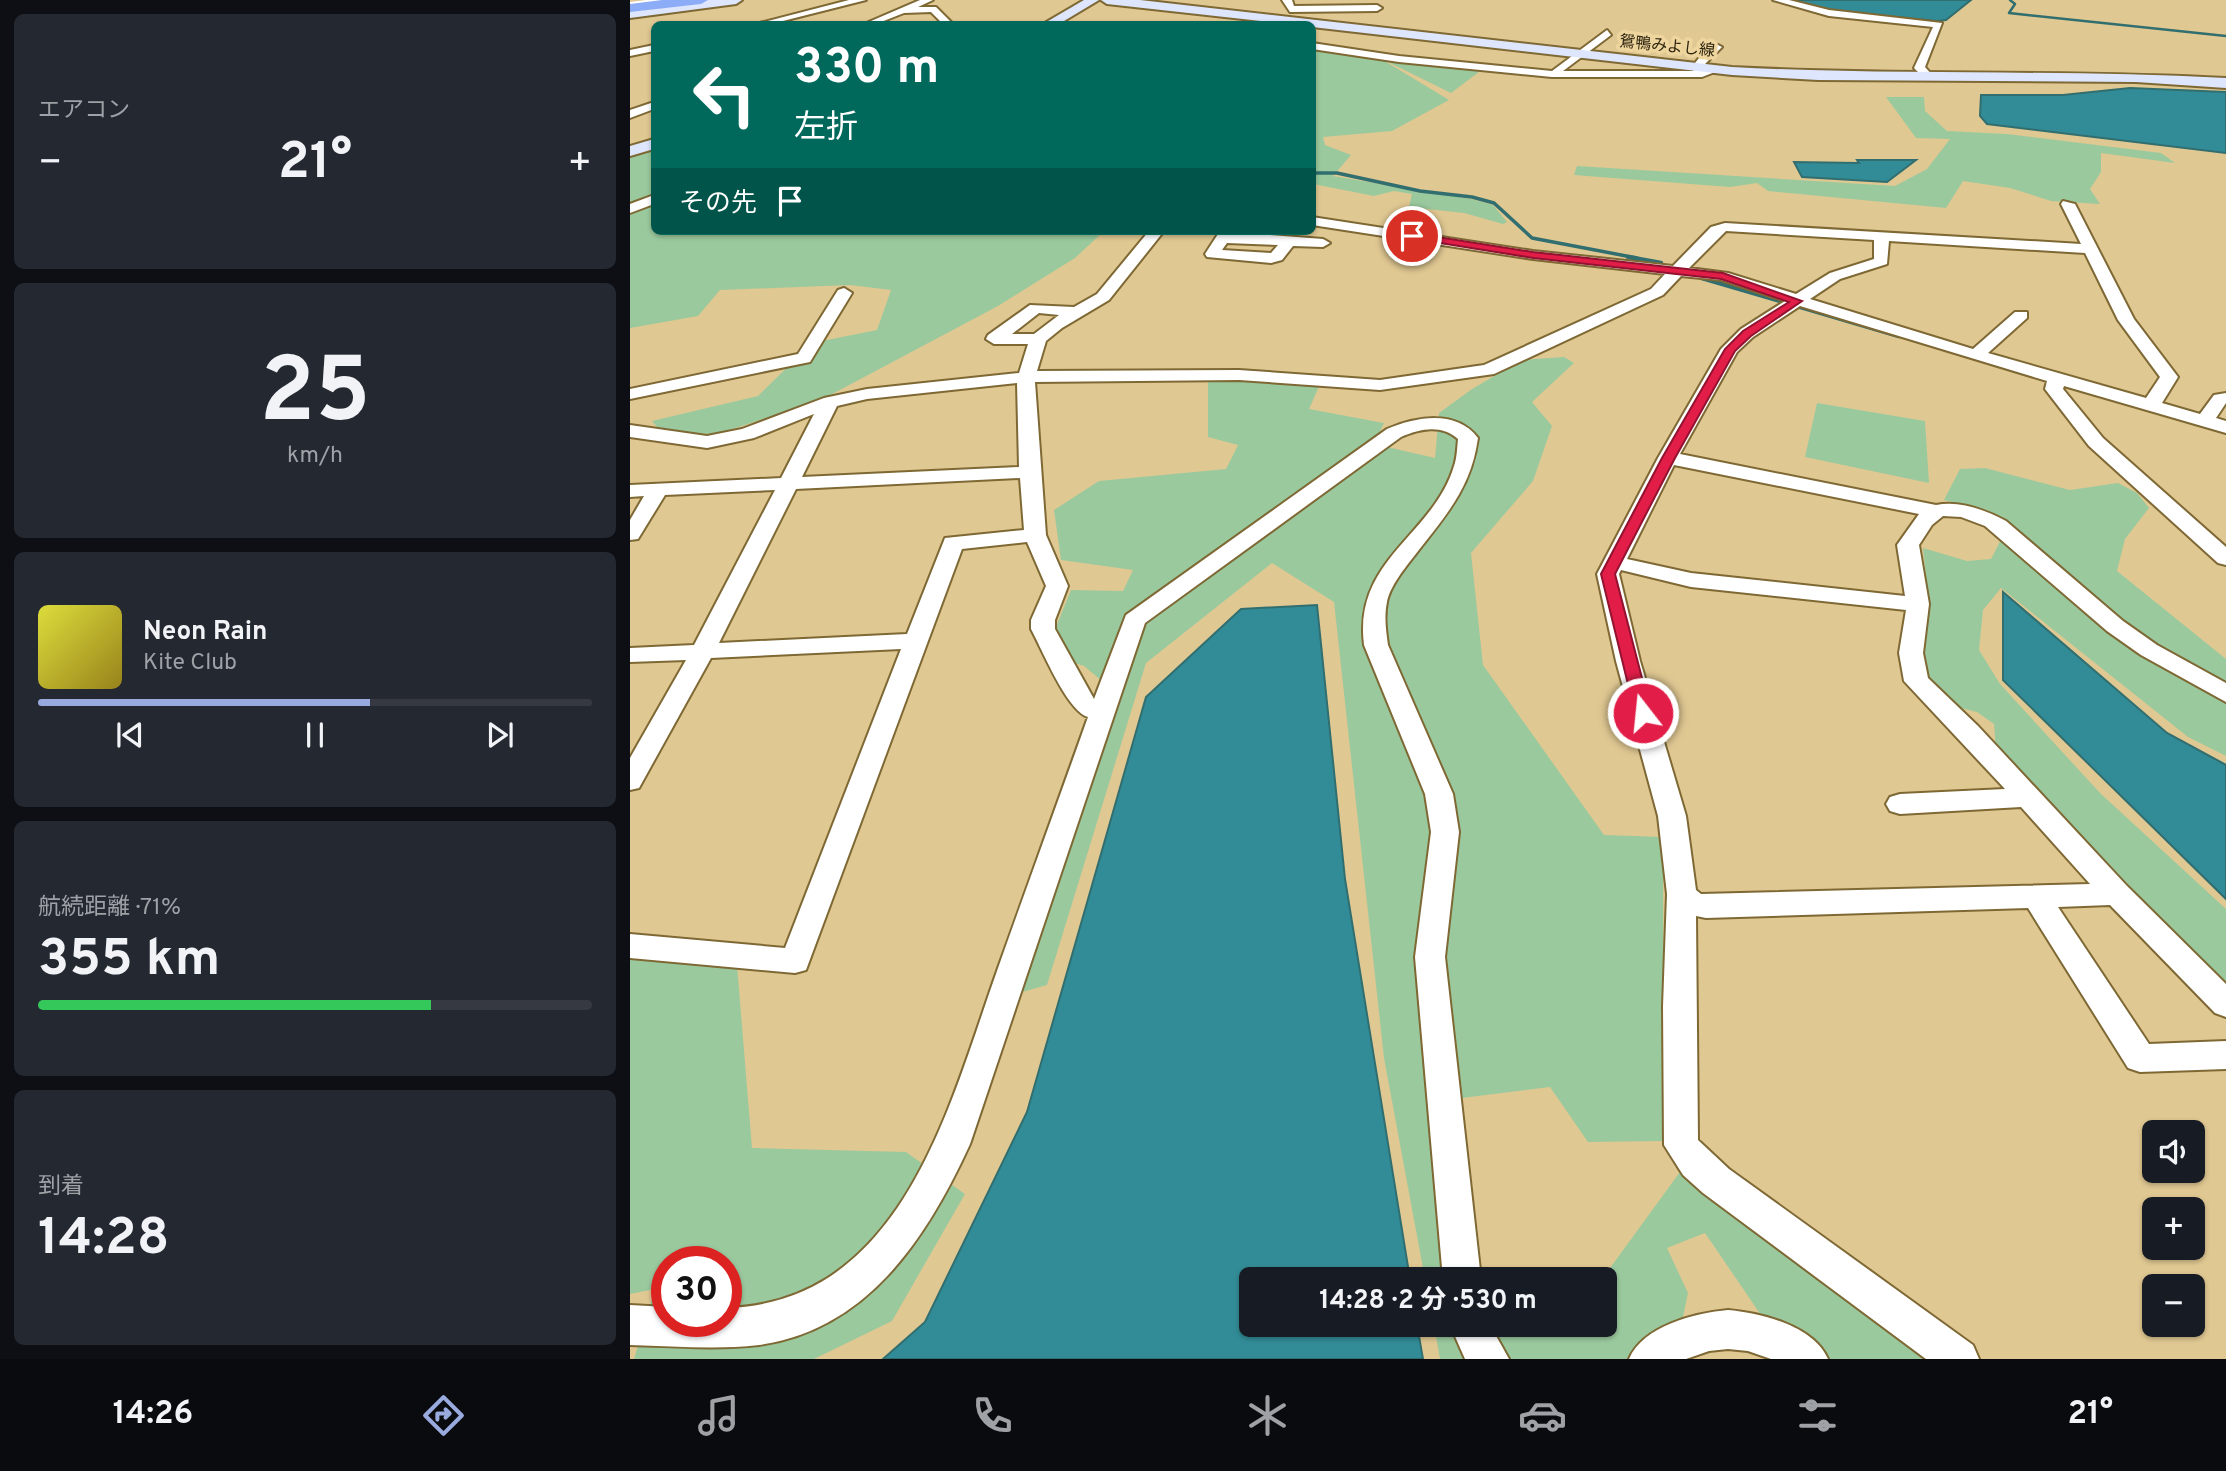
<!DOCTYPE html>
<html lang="ja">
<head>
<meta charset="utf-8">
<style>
	:root { --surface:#171b24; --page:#242831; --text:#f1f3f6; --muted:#9ea1a6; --line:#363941; --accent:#99aade }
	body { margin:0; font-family:Overpass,"Noto Sans JP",sans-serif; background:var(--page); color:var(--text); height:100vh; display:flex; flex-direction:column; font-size:26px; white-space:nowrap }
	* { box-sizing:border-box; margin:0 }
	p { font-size:23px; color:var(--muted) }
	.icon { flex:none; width:38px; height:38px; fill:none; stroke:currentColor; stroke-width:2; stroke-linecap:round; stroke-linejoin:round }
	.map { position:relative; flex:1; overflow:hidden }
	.drawer { display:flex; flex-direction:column; gap:14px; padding:14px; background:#0d0f14; width:630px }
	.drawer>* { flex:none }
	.top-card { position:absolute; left:21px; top:21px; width:665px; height:214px; border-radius:10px; box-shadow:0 2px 5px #0004; background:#00695c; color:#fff; overflow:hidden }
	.controls { position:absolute; left:1512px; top:1120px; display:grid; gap:14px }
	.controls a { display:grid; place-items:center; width:63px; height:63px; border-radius:10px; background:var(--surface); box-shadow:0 2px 5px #0004; font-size:35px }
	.speed { position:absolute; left:21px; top:1246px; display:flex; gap:14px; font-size:35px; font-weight:700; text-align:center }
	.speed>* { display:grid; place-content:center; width:91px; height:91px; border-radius:50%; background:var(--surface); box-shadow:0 2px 5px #0004; line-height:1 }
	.speed .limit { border:10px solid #d22; background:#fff; color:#111 }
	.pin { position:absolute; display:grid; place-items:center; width:60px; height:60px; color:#fff; margin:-30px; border:4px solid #fff; border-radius:50%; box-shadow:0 2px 7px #0007 }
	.me { position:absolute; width:77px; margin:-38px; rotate:344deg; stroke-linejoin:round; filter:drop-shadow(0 0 5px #0008) }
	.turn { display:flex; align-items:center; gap:24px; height:147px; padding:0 28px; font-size:32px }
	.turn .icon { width:91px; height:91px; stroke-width:2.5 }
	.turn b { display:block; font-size:49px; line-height:60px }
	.then { display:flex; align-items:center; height:66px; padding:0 28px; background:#0003; gap:14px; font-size:26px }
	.big { font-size:52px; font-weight:700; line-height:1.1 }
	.drawer .tile { flex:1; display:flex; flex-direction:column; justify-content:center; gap:10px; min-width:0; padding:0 24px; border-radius:10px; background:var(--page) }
	.drawer .dial { align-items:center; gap:0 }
	.dial b { font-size:91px; line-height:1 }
	.song { display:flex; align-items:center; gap:21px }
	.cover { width:84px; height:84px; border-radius:10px; background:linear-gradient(135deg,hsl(60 70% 55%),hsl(50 70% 35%)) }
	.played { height:7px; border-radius:4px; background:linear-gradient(90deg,var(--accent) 60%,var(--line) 60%) }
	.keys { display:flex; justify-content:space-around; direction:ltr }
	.heat { display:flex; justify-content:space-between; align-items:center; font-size:38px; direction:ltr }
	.charge { height:10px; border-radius:5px; background:linear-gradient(90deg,#34c759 71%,var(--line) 0) }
	.trip { position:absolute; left:609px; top:1267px; width:378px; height:70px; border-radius:10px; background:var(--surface); box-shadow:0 2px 5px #0004; font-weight:700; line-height:70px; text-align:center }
	.dock { display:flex; height:112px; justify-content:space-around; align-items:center; background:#090b0e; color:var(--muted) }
	.dock .icon { width:49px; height:49px }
	.dock .current { color:var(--accent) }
	.dock b { font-size:32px; color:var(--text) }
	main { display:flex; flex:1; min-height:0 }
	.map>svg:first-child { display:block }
</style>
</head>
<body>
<main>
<section class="drawer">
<div class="tile"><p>エアコン</p>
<div class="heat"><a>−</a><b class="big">21°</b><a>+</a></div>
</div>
<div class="tile dial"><b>25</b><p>km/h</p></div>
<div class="tile">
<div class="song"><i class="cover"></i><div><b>Neon Rain</b><p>Kite Club</p></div></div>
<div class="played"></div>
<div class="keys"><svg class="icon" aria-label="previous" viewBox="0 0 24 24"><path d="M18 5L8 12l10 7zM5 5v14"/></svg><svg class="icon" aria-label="pause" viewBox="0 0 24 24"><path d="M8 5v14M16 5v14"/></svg><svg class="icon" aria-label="next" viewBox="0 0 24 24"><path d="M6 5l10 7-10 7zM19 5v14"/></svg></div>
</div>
<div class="tile"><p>航続距離 · 71%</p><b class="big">355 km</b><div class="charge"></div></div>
<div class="tile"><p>到着</p><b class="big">14:28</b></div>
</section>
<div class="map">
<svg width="1596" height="1359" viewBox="0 0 1596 1359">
	<rect width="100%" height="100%" fill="#e0c892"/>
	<!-- green -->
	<g fill="#9bc99e" fill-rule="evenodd">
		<path d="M682,48L753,60L819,100L762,131L693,137L695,145L721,155L703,176L841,199L863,205L877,222L873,224L834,213L779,207L782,194L764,191L744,196L683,184Z"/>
		<path d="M764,60L853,69L821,93L760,63Z"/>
		<path d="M1256,97H1294L1295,111L1317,131L1377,134L1531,153L1545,163L1471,153V172L1460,189L1470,204L1421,201L1380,188L1333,181L1316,208L1138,191L1127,183L1100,187L944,175L947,166L1265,186L1297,169L1320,139L1286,138Z"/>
		<path d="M24,145V196L0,205V150Z"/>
		<path d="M24,202V231H474L445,258L368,306L191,400L87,434L32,433L22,421L128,396L182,343L247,330L261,290L220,285L90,290L68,316L0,328V215Z"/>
		<path d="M934,357L944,363L902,402L922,426L903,481L841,553L853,665L974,835L1033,837L1034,1141L958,1142L920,1087L808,1101L852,1279H795L754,1058L704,602L642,563L516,663L417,985L389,993L485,692L454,666L415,654L441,590L493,591L503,570L431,560L424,510L469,481L596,469L608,445L578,437V381L691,382L679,409L754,423L744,444L805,458L809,413L842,389L892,360Z"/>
		<path d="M1187,403L1295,421L1299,483L1175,457Z"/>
		<path d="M1355,468L1440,490L1488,483L1507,493L1519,508L1495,539L1487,571L1596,659V756L1558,737L1371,588L1353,610L1349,650L1370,684L1470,793L1596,909V994L1366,751L1364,724L1347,712L1322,706L1291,668L1299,607L1293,548L1337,561L1361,559L1378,526L1357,510L1314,500L1330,469Z"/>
		<path d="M0,955L107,965L122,1148L276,1152L335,1194L262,1321L184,1359H4L25,1289L0,1294ZM37,1262H96V1321H37Z"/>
		<path d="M1058,1161L1315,1359H1161L1075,1233L1037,1248L1058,1293L1044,1359H810L804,1325H881L929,1337L939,1325H975V1279H972Z"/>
	</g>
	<!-- water -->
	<g fill="#328c97" stroke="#316e6f" stroke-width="2">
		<path d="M1162,0H1341L1316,20L1307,21L1194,10Z"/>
		<path d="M1500,88L1596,92V153L1357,124L1350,116L1351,95H1433Z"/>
		<path d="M1227,160H1286L1257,182L1172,177L1164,162L1229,163Z"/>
		<path d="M1373,592L1537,733L1596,765V899L1373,680Z"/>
		<path d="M687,605L715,879L780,1279H621V1325H787L793,1359H253L295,1322L397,1112L516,697L611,609Z"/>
	</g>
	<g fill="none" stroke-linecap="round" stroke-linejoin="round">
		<!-- stream-far2 -->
		<path stroke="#316e6f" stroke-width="2.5" d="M1380,0L1385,4L1379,13L1596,36"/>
		<!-- stream-far1 -->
		<path stroke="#316e6f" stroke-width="3.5" d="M682,173H707L790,191L842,197L864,203L902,238L1007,258"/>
		<!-- stream -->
		<g stroke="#316e6f" stroke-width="4.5">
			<path d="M998,257L1031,263"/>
			<path d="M1072,278L1269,336"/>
		</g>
		<!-- street casing -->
		<g stroke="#7e6834" stroke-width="4">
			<g id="street">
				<path d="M219,0H236L141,24H126Z"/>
				<path d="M290,0H303L288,7H306L323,24H313L301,12L274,13L246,24H234Z"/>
				<path d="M652,0H662L664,6L747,5L752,8L747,11L660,12Z"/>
				<path d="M1143,0H1159L1199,10L1312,23L1295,67L1304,77L1295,79L1284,68L1303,27L1199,16Z"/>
				<path d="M977,30L981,35L933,71H1064L1061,68L1082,42L1092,47L1068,71L1085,67L1090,70L1072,77H922L769,62L682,49V43L769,56L922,71Z"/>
				<path d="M24,45V51L0,56V50Z"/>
				<path d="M24,102V109L0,118V110Z"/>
				<path d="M24,195V204L0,213V204Z"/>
				<path d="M1433,201L1445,204L1504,319L1548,377L1532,403L1570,414L1584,395L1596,393V403L1586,418L1596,421V433L1434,386L1433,389L1473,438L1596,547V565L1588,563L1459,446L1415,389L1417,381L1170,306L1123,337L1107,352L1050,454L1306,505C1330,500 1355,510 1376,521L1493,621L1527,645L1596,683V702L1511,655L1477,631L1355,526L1331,517L1313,516L1302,525L1289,545L1299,604L1293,653L1298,678L1348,726L1497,886L1596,984V1017L1585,1013L1480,905L1428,907L1519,1044L1596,1041V1069L1510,1072L1498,1068L1398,908L1076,918L1066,916L1068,1140L1099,1169L1343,1345L1349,1359H1296L1073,1193L1053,1175L1034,1145L1033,1006L1037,894L1028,816L986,661L967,574L1028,458L1091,349L1111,329L1155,301L1091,280L1051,276L1033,295L864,374L750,390L609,380L405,382L416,535L438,586L425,620V629L464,699L496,615L757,429C786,417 826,409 848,438C841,489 815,516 785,555C775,568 760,586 757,602C754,617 756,630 758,645L823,794L829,832L815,957L851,1279H813L785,957L801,832L795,794L734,645C723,559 803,536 824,466C827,458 827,448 828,439C811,424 790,429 771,437L515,623L340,1144C298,1236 238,1330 129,1345C86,1350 43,1346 0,1345V1305L37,1307V1321H96V1308C273,1303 319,1106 367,971C397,886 428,802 458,717C437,711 412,649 401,629V620L416,586L397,542L332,549L176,970L165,973L0,958V934L155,948L271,649L81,658L9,788L0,790V758L56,660L0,662V648L64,645L145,490L35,495L8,539L0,540V520L14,496L0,497V485L151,478L184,414L124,438L77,448L0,437V425L77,436L112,429L194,398L237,389L389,373L398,344H364L356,339L358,335L400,305L444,307L467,294L519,231H534L479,300L432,328L416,341L407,371L609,370L750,380L854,365L1021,289L1035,274L903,259L682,225V217L903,251L1043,266L1081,227L1095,223L1451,244L1431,204ZM1096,231L1244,240V259L1200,273L1166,294L1098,273L1059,268ZM1259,241L1455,253L1488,320L1530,377L1516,398L1358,353L1397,318V312H1385L1343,349L1180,299L1210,279L1257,264ZM409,313L429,315L404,334H382ZM387,383L389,467L172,477L207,406L237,399ZM1044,465L1289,514L1267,545L1275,596L1061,573L997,559ZM390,478L394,530L315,538L277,634L89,643L166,489ZM991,570L1061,587L1276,610L1269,653L1274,681L1375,789L1270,794L1260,797L1256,804L1260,811L1270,814L1391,807L1460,884L1071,894L1066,890L1056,816L1010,661L989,574Z"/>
				<path d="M590,231L693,239L700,243L693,247L663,246L652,260L641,263L577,257L575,254ZM597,243L648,245L641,253L592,250Z"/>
				<path d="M214,288L222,293L180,362L0,399V389L168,354L208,290Z"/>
				<path d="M1098,1310C1132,1313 1184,1326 1198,1359H1141L1118,1351L1098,1349L1079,1351L1056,1359H999C1013,1326 1065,1313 1098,1310Z"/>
				<path d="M820,1325H860L879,1359H835Z"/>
			</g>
		</g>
		<!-- secondary casing -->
		<g stroke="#7e6834" stroke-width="4">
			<g id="secondary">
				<path d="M77,0H112L106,4L0,18V10Z"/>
				<path d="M454,0H469L429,24H413Z"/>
				<path d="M471,0H510L1102,67C1267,76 1431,69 1596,78V88L1506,82L1188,80L1102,75L682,27V24H658L477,4Z"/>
				<path d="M24,139V149L0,156V146Z"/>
			</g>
		</g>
		<!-- highway casing -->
		<g stroke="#fff" stroke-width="4">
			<path id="highway" d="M32,0H78L71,4L0,12V4Z"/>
		</g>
		<!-- street -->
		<use href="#street" fill="#fff" fill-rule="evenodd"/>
		<!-- secondary -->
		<use href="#secondary" fill="#dde6fd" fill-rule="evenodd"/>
		<!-- highway -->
		<use href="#highway" fill="#8dacf7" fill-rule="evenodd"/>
	</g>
	<!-- route -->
	<path fill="#e11d48" stroke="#92132f" stroke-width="2" d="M782,233L903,252L1093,273L1172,301L1121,336L1105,351L1045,458L985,574L1021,713L1019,717H1007L1005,713L971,574L1032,458L1095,349L1113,331L1159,302L1091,279L903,258L779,238Z"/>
	<g text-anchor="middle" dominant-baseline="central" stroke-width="7" stroke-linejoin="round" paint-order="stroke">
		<!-- far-street labels -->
		<g font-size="16" fill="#302711" stroke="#eed59e">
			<text transform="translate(1037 47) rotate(6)">鴛鴨みよし線</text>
		</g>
	</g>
</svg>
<div class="controls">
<a><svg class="icon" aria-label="sound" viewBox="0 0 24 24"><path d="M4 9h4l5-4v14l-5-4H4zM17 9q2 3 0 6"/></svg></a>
<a>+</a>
<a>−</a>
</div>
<div class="speed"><div class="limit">30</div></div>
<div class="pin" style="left:782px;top:236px;background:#d93025"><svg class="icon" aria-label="arrive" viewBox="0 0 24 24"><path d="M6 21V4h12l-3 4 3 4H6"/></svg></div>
<svg class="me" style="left:1013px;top:713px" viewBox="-20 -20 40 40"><circle r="17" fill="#e11d48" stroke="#fff" stroke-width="3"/><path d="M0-11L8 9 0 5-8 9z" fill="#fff"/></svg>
<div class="trip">14:28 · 2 分 · 530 m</div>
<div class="top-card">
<div class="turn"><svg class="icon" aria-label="left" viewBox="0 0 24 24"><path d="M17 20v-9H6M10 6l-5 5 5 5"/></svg><div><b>330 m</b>左折</div></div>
<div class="then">その先<svg class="icon" aria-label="arrive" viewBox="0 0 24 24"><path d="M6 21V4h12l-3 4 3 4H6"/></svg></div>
</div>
</div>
</main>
<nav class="dock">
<b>14:26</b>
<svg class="icon current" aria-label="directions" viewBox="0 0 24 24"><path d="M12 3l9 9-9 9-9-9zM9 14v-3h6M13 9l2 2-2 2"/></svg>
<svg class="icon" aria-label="music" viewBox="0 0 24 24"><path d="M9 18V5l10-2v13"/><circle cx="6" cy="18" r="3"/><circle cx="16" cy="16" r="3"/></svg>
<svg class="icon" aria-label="phone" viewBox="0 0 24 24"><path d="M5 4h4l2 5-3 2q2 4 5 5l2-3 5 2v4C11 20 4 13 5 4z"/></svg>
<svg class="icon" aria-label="climate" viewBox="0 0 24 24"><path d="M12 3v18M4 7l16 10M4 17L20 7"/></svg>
<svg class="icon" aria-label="car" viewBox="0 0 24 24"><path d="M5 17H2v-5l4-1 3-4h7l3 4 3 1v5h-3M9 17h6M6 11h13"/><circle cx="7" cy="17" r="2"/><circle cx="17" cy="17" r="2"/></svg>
<svg class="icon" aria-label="filters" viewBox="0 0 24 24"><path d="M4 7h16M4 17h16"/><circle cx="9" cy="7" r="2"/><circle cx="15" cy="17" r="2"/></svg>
<b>21°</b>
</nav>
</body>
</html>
